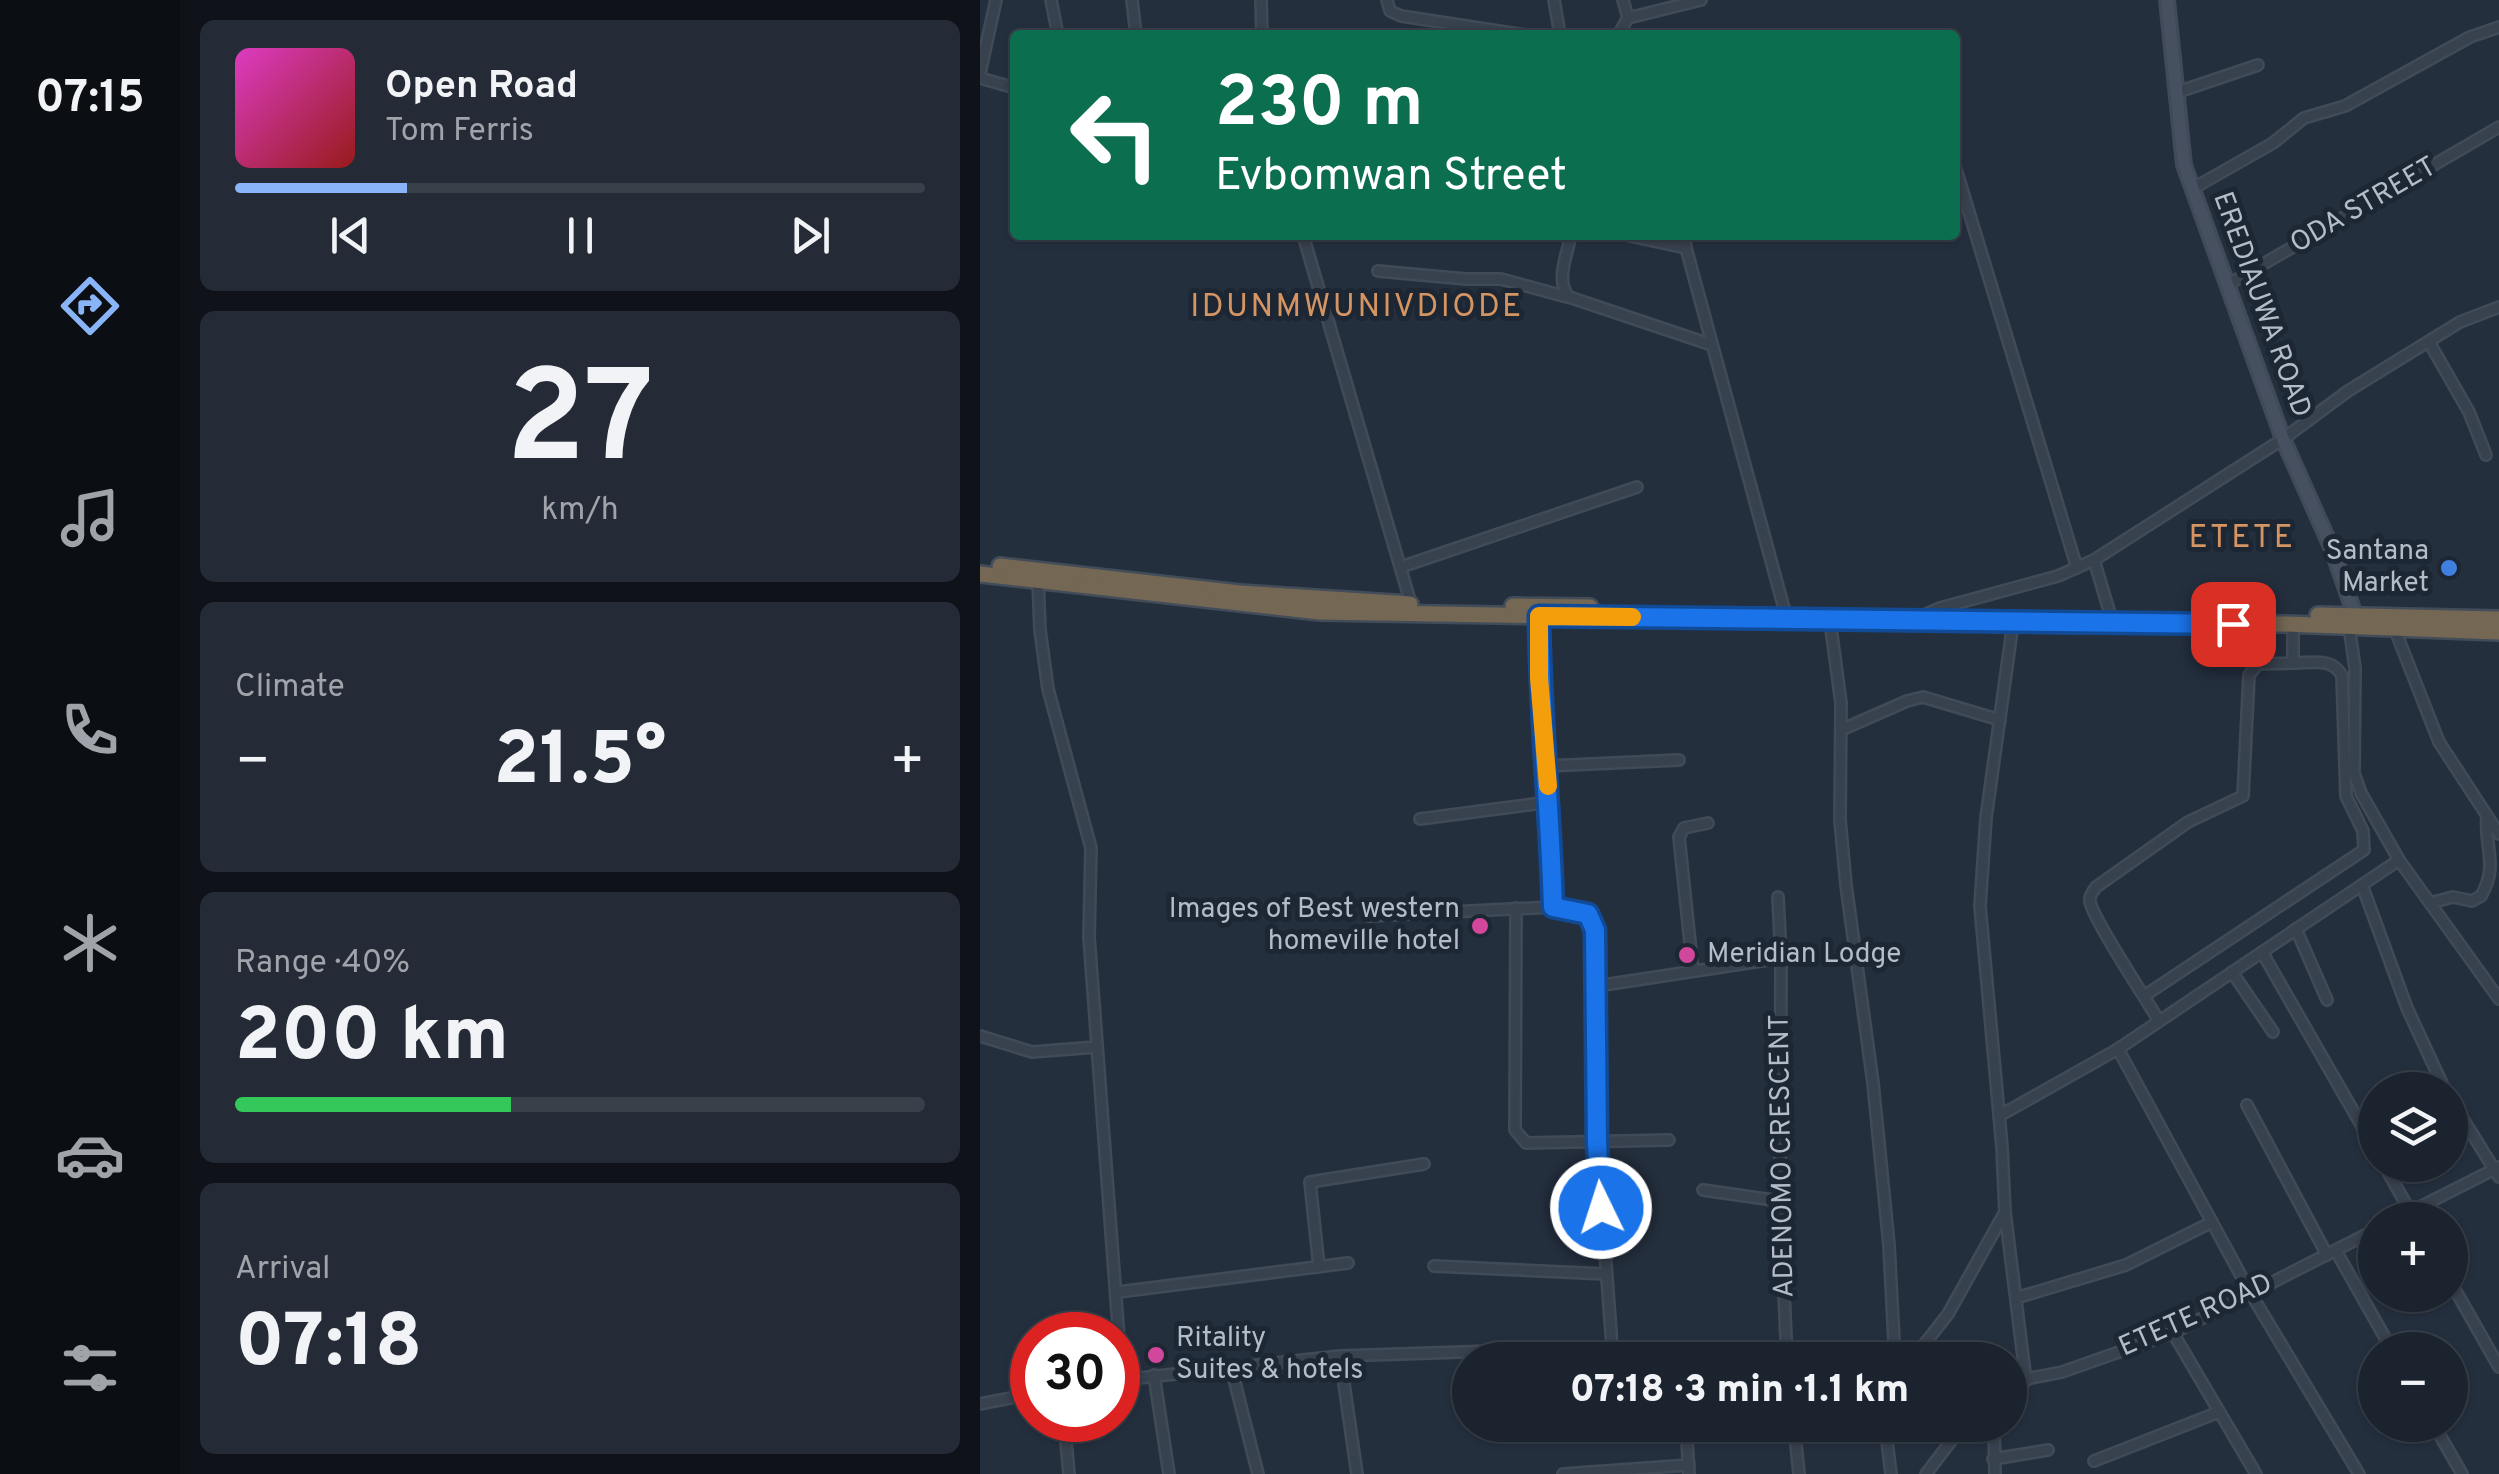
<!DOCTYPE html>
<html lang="en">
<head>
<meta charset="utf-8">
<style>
	:root { --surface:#1b232e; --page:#242b36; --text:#f1f3f6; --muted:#a0a4aa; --line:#39404a; --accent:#8ab4f8 }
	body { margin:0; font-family:Overpass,sans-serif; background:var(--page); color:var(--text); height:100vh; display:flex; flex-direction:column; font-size:38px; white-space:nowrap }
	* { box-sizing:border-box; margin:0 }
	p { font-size:32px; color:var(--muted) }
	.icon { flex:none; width:55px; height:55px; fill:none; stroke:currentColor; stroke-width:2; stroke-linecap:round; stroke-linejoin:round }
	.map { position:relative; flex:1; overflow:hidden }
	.sheet { display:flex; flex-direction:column; gap:20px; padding:20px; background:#0f1319; width:800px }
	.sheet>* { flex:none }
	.top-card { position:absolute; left:30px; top:30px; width:950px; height:210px; border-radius:10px; box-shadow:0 2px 8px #0004,0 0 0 2px var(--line); background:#0b6e4f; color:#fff; overflow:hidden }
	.buttons { position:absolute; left:1378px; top:1072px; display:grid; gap:20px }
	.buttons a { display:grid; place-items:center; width:110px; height:110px; border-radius:50%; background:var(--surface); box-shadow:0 2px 8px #0004,0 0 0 2px var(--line); font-size:50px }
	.speed { position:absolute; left:30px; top:1312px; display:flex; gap:20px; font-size:50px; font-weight:700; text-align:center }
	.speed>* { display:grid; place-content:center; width:130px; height:130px; border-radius:50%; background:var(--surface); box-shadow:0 2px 8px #0004,0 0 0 2px var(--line); line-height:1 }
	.speed .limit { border:15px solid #d22; background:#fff; color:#111 }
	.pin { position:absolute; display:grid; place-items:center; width:85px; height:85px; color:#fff; margin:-42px; border-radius:20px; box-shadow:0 5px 15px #0006 }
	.me { position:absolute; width:110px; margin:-55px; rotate:356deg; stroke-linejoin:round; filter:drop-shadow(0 0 8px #0008) }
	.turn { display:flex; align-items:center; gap:35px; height:210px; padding:0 40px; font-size:45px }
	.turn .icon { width:130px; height:130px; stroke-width:2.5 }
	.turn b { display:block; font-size:70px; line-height:85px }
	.big { font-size:75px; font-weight:800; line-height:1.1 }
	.sheet .widget { flex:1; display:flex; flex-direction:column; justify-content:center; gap:15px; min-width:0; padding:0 35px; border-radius:15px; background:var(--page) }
	.sheet .dial { align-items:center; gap:0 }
	.dial b { font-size:130px; line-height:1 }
	.song { display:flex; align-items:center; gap:30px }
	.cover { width:120px; height:120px; border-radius:15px; background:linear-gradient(135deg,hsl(310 70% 55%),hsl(0 70% 35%)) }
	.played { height:10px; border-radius:5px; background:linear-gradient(90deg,var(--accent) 25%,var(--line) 25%) }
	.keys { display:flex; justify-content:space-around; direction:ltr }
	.heat { display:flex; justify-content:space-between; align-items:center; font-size:55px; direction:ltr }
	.charge { height:15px; border-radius:8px; background:linear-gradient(90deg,#34c759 40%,var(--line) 0) }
	.trip { position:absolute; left:472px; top:1342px; width:575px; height:100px; border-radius:50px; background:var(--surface); box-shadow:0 2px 8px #0004,0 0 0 2px var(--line); font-weight:800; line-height:100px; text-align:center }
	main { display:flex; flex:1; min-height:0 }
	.menu { display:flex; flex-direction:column; width:180px; justify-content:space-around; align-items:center; background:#0b0e12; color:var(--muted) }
	.menu .icon { width:70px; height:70px }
	.menu .current { color:var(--accent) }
	.menu b { font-size:45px; color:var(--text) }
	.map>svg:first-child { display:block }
</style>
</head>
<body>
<main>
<nav class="menu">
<b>07:15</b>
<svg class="icon current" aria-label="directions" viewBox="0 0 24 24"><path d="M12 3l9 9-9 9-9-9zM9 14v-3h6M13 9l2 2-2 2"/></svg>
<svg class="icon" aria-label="music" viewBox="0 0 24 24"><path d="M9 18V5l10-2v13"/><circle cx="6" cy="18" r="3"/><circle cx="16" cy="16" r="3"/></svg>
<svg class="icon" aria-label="phone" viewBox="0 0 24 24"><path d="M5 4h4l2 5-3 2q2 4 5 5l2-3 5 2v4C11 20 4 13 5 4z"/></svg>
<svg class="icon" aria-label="climate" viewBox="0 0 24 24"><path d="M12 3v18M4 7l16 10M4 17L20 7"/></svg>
<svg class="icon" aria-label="car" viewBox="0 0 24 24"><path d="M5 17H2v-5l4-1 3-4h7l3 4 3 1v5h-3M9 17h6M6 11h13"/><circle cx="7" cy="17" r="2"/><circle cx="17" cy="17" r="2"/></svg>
<svg class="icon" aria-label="filters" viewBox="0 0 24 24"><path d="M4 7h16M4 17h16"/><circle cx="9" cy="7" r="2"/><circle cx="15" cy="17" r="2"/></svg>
</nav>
<section class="sheet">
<div class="widget">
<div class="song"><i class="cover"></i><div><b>Open Road</b><p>Tom Ferris</p></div></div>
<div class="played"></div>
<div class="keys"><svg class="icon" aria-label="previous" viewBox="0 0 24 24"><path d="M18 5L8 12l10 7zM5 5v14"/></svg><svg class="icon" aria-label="pause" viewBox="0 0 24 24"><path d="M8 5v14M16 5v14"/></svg><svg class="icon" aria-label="next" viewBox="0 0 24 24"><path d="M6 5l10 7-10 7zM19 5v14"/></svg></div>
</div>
<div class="widget dial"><b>27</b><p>km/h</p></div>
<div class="widget"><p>Climate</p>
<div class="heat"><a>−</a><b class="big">21.5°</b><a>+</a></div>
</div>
<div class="widget"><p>Range · 40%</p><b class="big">200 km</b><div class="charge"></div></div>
<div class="widget"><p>Arrival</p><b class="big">07:18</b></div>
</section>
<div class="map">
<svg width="1519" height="1474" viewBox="0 0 1519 1474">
	<rect width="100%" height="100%" fill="#242f3e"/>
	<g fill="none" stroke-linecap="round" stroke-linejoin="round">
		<!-- street casing -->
		<g stroke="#414a57" stroke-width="14">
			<g id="street">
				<path d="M71,0L78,35"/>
				<path d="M152,0L156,35"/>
				<path d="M281,0L282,35"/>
				<path d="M407,0L410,11L421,16L546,35"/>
				<path d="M574,0L580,35"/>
				<path d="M643,0L648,18"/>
				<path d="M638,35L648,18L721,0"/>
				<path d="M0,73L16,0"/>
				<path d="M0,78L35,88"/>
				<path d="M1195,93L1278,65"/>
				<path d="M975,166L1097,568"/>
				<path d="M1212,189L1293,143L1324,118L1365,106L1490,37L1519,27"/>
				<path d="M323,235L431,604"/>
				<path d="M591,235C587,255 575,281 589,297L732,345"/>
				<path d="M645,235L706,248"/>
				<path d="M705,235L706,248L805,612"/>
				<path d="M398,271L486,279H521L587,297"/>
				<path d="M1249,284L1519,127"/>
				<path d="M1449,342L1489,412L1506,455"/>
				<path d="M1114,560L1131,617"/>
				<path d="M421,567L657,487"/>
				<path d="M58,580L60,630L68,689L111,848L109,937L142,1379"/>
				<path d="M944,615L960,608L1078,576L1114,560L1303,439L1368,391L1480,322L1519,307"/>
				<path d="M559,616C560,713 570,810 573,907"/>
				<path d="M850,621L861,703L860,820L866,885L893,1083L909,1245L915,1360"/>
				<path d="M1033,623L1006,818L1000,906L1022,1147L1025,1212L1046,1381"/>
				<path d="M1369,626L1375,668L1374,773L1381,793L1419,860L1519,999"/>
				<path d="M1415,630L1459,742L1519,834"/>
				<path d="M861,730L927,701L943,697L1020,720"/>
				<path d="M567,766L699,760"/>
				<path d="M440,819L570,802"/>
				<path d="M1382,885L1427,1008L1465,1090"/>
				<path d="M798,897L801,958"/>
				<path d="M1450,903L1473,897L1492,901L1501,896C1519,865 1504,848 1507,816"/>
				<path d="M536,908L535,1130L546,1143L689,1140"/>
				<path d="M388,916L573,907L609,914L615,930L617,1143L633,1360"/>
				<path d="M1316,929L1347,1000"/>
				<path d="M1282,952L1395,1149"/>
				<path d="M713,971L699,837L704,828L728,823"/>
				<path d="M1252,972L1293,1032"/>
				<path d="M617,986L801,958L800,1201L807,1360"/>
				<path d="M1164,996L1384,850L1383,831L1366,796L1362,676C1353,657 1332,663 1313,663"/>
				<path d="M1179,1021C1168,1002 1111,916 1110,901C1109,895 1113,892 1116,887L1208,822L1263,796L1269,675L1278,664L1313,663V624"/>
				<path d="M0,1036L52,1052L116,1047"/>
				<path d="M1138,1049L1271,1294L1379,1474"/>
				<path d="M1470,1098L1519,1177"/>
				<path d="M1267,1105L1347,1255"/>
				<path d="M1019,1116L1138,1049L1419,860"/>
				<path d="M1404,1165L1435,1220"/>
				<path d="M723,1190L800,1201"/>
				<path d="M1414,1220L1519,1167"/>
				<path d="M1356,1251L1412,1350"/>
				<path d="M454,1266L626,1274"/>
				<path d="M339,1267L330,1182L444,1164"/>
				<path d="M1470,1281L1519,1367"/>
				<path d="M138,1292L368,1263"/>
				<path d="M1036,1298L1146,1265L1232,1222"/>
				<path d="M1193,1333L1276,1474"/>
				<path d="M360,1356L377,1474"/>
				<path d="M932,1360L968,1314L1025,1212"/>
				<path d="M251,1367L278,1474"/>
				<path d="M174,1375L189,1474"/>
				<path d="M140,1380L360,1356L511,1351L585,1360"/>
				<path d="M1030,1382L1082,1372L1193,1333L1395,1230"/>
				<path d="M0,1404L52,1394"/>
				<path d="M84,1420L89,1474"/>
				<path d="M706,1425L709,1474"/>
				<path d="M814,1425L819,1474"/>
				<path d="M905,1425L911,1474"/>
				<path d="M1014,1425L1015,1474"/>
				<path d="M1454,1425L1482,1474"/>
				<path d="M1013,1459L1068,1450"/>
				<path d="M1114,1461L1239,1412"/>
				<path d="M583,1474L709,1465"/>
				<path d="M946,1474L971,1441L975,1425"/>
			</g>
		</g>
		<!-- secondary casing -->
		<g stroke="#414a57" stroke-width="18">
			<path id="secondary" d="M1187,0L1204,165L1303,439L1352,549L1375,615"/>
		</g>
		<!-- highway casing -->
		<g stroke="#434c59" stroke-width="20">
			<g id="highway">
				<path d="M20,566L260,593L430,604"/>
				<path d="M0,574L340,612L1110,625L1306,624L1519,632"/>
				<path d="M533,606L610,607"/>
				<path d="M1338,615L1519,619"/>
			</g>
		</g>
		<!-- street -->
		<use href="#street" stroke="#38414e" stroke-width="9"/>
		<!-- secondary -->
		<use href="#secondary" stroke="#465061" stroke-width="12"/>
		<!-- highway -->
		<use href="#highway" stroke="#746855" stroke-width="15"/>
	</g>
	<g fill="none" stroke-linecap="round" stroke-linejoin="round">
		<!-- route casing -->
		<g stroke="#114b97" stroke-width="25">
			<path id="route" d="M621,1208L617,1143L615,930L608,914L573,907C570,810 560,713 559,616L1253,624"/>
		</g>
		<!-- route -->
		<use href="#route" stroke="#1a73e8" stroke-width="18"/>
		<!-- slow -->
		<path stroke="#f59e0b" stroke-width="18" d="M568,786L559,678V616L652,617"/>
	</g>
	<!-- markers -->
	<circle fill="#3f7fe0" stroke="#1d2633" stroke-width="4" cx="1469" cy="568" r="10"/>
	<g fill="#d1479c" stroke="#1d2633" stroke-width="4">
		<circle cx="500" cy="926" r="10"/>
		<circle cx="707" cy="955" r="10"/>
		<circle cx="176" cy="1355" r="10"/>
	</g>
	<g text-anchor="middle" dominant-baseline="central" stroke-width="10" stroke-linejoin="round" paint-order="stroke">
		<!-- street labels -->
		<g font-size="28" fill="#b4bcc9" stroke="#1d2633">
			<text transform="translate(1384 206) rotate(-30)">ODA STREET</text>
			<text transform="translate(1281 305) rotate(70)">EREDIAUWA ROAD</text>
			<text transform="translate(803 1156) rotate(-91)">ADENOMO CRESCENT</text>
			<text transform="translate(1216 1316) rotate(-24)">ETETE ROAD</text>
		</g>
		<!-- poi labels -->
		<g font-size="28" fill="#b4bcc9" stroke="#1d2633" text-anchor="end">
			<text x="1449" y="552">Santana<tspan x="1449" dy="32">Market</tspan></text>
			<text x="480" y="910">Images of Best western<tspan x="480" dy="32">homeville hotel</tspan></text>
			<text x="727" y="955" text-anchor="start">Meridian Lodge</text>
			<text x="196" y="1339" text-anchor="start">Ritality<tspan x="196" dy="32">Suites &amp; hotels</tspan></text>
		</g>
		<!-- quarter labels -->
		<g font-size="32" letter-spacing="2.5" fill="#d59563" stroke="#1d2633">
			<text x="377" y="308">IDUNMWUNIVDIODE</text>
			<text x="1262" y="539">ETETE</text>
		</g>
	</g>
</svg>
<div class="buttons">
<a><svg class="icon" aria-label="layers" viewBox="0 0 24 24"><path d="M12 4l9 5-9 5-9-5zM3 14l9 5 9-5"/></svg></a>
<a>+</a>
<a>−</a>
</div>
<div class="speed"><div class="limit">30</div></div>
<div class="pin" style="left:1253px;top:624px;background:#d93025"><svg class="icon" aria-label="arrive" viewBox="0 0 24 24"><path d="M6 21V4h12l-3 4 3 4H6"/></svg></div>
<svg class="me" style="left:621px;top:1208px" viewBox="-20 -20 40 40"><circle r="17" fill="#1a73e8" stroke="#fff" stroke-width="3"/><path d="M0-11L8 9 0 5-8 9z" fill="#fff"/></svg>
<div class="trip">07:18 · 3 min · 1.1 km</div>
<div class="top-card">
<div class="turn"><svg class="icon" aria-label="left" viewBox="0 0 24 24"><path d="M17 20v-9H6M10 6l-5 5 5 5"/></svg><div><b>230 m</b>Evbomwan Street</div></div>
</div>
</div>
</main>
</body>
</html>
